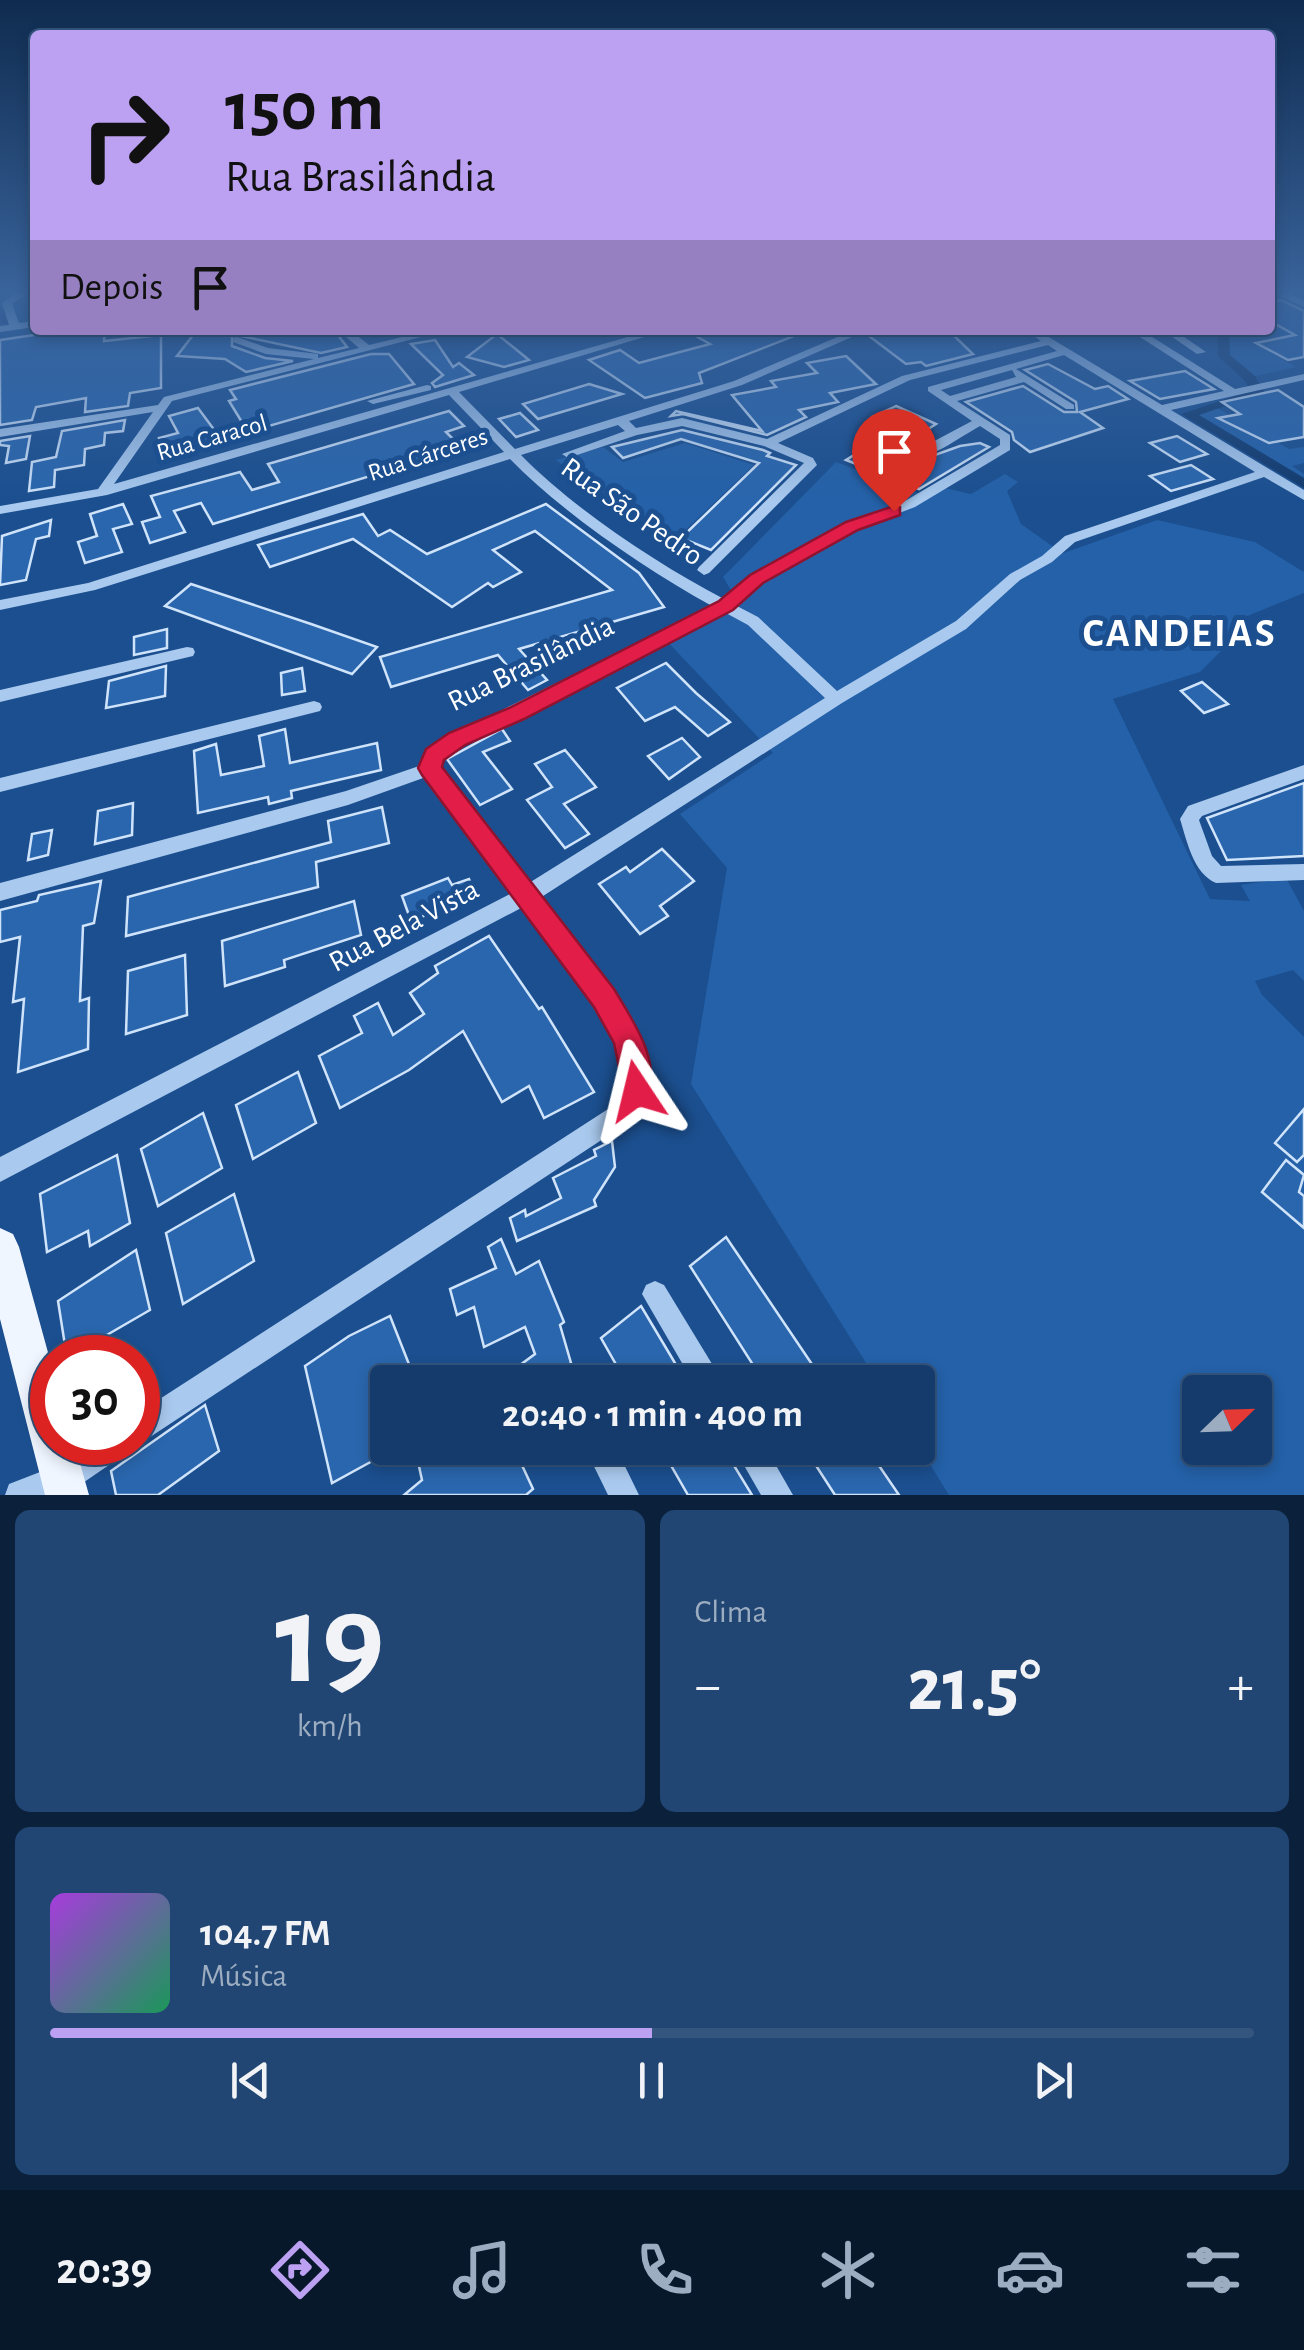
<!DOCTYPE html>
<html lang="pt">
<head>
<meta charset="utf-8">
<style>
	:root { --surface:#143b6b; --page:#214673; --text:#f1f3f6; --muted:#9dadc1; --line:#33557e; --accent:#bca0f2 }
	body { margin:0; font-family:"Alegreya Sans",sans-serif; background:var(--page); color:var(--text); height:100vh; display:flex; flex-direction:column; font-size:38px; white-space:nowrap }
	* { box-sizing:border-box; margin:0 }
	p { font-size:32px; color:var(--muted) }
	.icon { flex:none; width:55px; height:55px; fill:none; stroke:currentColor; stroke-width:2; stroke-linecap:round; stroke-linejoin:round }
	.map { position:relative; height:1495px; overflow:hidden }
	.details { display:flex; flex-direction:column; gap:15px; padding:15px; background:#0b203b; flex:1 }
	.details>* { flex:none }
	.hud { position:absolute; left:30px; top:30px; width:1245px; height:305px; border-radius:10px; box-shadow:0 5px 15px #0003,0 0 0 2px var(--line); background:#bca0f2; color:#111; overflow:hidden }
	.needle { width:65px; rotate:67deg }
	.controls { position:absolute; left:1182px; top:1375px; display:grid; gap:20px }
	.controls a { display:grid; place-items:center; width:90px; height:90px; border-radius:10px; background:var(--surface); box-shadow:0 5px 15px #0003,0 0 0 2px var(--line); font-size:50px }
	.speed { position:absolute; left:30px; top:1335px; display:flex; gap:20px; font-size:50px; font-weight:700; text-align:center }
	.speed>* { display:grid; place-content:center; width:130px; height:130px; border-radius:50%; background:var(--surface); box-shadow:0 5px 15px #0003,0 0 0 2px var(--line); line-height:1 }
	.speed .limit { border:15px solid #d22; background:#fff; color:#111 }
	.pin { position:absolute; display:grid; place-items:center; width:85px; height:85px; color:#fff; margin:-102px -42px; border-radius:50% 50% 50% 0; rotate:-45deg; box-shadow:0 0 10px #0007 }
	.pin .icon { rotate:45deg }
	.me { position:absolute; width:110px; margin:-55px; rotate:350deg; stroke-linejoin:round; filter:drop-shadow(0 0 8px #0008) }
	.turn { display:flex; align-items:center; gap:35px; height:210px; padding:0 30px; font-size:45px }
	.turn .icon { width:130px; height:130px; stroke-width:2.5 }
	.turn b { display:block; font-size:70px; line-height:85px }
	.then { display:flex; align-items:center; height:95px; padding:0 30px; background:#0003; gap:20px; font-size:38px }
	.big { font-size:75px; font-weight:600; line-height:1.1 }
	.details .card { flex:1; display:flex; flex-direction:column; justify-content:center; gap:15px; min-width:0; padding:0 35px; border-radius:15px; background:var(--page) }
	.details .dial { align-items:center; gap:0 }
	.dial b { font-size:130px; line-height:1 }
	.song { display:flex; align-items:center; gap:30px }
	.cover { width:120px; height:120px; border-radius:15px; background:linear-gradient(135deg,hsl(280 70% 55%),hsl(150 70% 35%)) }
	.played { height:10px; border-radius:5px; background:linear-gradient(90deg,var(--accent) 50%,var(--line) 50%) }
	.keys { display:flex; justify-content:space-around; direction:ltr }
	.heat { display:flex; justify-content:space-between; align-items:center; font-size:55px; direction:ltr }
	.details .tiles { flex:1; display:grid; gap:15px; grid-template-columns:1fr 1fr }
	.card:last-child { grid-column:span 2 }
	.trip { position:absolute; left:370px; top:1365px; width:565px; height:100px; border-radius:10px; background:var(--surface); box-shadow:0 5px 15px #0003,0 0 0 2px var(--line); font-weight:600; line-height:100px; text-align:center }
	.tab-bar { display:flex; height:160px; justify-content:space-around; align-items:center; background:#08182b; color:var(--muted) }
	.tab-bar .icon { width:70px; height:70px }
	.tab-bar .selected { color:var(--accent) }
	.tab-bar b { font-size:45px; color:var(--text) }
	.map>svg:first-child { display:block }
</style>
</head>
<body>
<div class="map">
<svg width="1304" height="1495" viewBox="0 0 1304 1495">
	<rect width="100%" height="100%" fill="#1b4f8f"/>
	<!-- green -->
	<g fill="#2461a8" fill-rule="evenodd">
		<path d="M1270,323L1295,336L1253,343L1296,367L1251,377L1230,363L1220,330H1270Z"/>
		<path d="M1214,406L1289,449L1304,447V463L1292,466L1304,474V485L1188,415L1194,409Z"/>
		<path d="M685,443L754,465L673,542L556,460L603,447L623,462Z"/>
		<path d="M836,462L924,495L941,487L971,494L1005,474L1018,482L1007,491L1021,524L1055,548V556L1157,520L1255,542L1304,572V593L1245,617L1246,640L1220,652L1200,672L1113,699L1210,899L1250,901L1241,885L1286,878L1304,911V981L1293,970L1255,981L1262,995L1304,1037V1495H949L918,1445V1382H878L691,1084L727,868L680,814L773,753L662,636L740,605L723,577ZM1200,1392H1255V1448H1200Z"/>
	</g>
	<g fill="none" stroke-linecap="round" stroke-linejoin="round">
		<!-- canal -->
		<g fill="#123a6d" fill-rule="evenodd">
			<path d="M0,307L6,310L11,325L1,323Z"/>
			<path d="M1217,330H1229L1230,355L1255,376L1265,393L1199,415L1304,478V488L1181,414L1250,391L1245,381L1218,356Z"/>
		</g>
	</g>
	<!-- building -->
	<g fill="#2a66ad" stroke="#cfe3fa" stroke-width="2.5">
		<path d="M1281,300L1304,311V357L1288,360L1256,343L1295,335L1270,321V302Z"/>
		<path d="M68,330H105L104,341L161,335V388L130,393L128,406L85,412L86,398L36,407L32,420L0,425V340Z"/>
		<path d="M197,330H334L347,347L321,353L232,334V346L265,358L293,361L246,372L225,359L177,356Z"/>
		<path d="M685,330H807V331L699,373L702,383L645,398L589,360L620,350L639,363L710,344Z"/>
		<path d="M905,330H948L973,354L926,366L921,362L906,364L869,336Z"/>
		<path d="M497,334L529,360L504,367L467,357Z"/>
		<path d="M435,340L453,367L459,363L474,375L435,387L432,383L443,375L411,344Z"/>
		<path d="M371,354H389L414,384L248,432L229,401L236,399L230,390Z"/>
		<path d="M846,356L876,384L830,393L838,402L799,410L806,417L767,435L683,414L671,416L676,411L762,431L732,395L776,387L771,381L817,373L807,363Z"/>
		<path d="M1048,364L1095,389L1108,386L1128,399L1080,412L1103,428L1030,452L1014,440L1012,432L966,402L1023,386L1064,412H1077L1076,402L1025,370Z"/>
		<path d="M1185,371L1214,389L1160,399L1130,381Z"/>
		<path d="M589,384L622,394L538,419L523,404Z"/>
		<path d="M1278,390L1304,407V437L1269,443L1218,418L1240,414L1222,402Z"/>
		<path d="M896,406L936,424L919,435L929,440L909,450L885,449L877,455L880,460L907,465L960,446L980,443L989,447L919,489L846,460L897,428L874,416Z"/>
		<path d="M198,408L221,439L167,454L159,438L178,433L169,416Z"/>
		<path d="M449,411L464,426L446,432L462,448L213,524L201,503L174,511L185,532L150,543L142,522L160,517L151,496L240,472L252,490L279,482L268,464Z"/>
		<path d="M520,413L538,430L516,437L499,419Z"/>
		<path d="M125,420L123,431L105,433L104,445L85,449L84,465L55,470L54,487L29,491L32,462L56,457L62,431Z"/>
		<path d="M682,430L763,450L770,453L767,456L796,465L711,550L681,538L759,463L681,439L623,458L612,447Z"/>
		<path d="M30,436L26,459L6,463L9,446L0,445V441Z"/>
		<path d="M1177,436L1207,454L1180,462L1150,443Z"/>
		<path d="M1191,465L1213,479L1171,491L1150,476Z"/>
		<path d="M123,504L132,524L113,529L122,552L85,563L78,542L97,536L90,514Z"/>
		<path d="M546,504L639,573L664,607L519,649L547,680L528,690L498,655L391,687L380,657L612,590L535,531L493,550L521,572L493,587L488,583L452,607L353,539L270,567L258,545L363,514L378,536L390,530L427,554Z"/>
		<path d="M51,520L49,536L36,539L26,580L0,585L2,536Z"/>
		<path d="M191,584L311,624L377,647L352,674L165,606Z"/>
		<path d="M167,629V648L134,655V637Z"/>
		<path d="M666,663L696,693L730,722L708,736L675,707L645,721L617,688Z"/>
		<path d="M166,666L165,696L106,708L109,681Z"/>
		<path d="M302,668L305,691L282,695L281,673Z"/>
		<path d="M1202,682L1228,704L1204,713L1181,691Z"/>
		<path d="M285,729L290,763L377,743L381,770L291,791L292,798L269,804L268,797L198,813L194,751L216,744L221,775L264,766L259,736Z"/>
		<path d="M502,729L510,741L483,752L512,789L480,805L447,759Z"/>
		<path d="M682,738L700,757L669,779L648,756Z"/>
		<path d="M565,750L596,787L564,804L589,834L565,848L527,800L552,787L535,764Z"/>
		<path d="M1304,783V856L1227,860L1207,818Z"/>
		<path d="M133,803L132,835L95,844L98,811Z"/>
		<path d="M382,807L389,843L316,862L318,887L126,936L128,897L331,842L328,821Z"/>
		<path d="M52,830L48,855L28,860L32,834Z"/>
		<path d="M662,849L694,881L660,906L668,916L640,934L599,884L626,867L630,872Z"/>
		<path d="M448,878L452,885L469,879L476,895L411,921L402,896Z"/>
		<path d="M101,881L94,923L83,926L80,1001L89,998L88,1049L18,1072L24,999L13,1002L20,937L0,942V910L37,901L39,895Z"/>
		<path d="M354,901L361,935L284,960L285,967L225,986L222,941Z"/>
		<path d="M489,936L539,1009L542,1007L594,1092L544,1118L529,1086L502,1102L463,1031L409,1070L340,1108L319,1056L362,1033L354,1016L378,1003L393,1035L424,1014L410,993L438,973L435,966Z"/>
		<path d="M185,955L187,1015L126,1034L128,971Z"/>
		<path d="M298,1072L316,1123L253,1159L236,1105Z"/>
		<path d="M1304,1109V1155L1297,1162L1275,1143Z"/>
		<path d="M203,1113L222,1168L158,1206L141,1149Z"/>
		<path d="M612,1141L615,1167L594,1200L596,1206L517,1241L510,1218L525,1210L526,1216L561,1198L553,1178L596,1156L594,1150Z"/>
		<path d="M117,1155L130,1223L90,1246L88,1231L47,1252L40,1194Z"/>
		<path d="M1286,1160L1304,1175L1299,1192L1304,1196V1228L1262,1192Z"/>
		<path d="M234,1194L254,1261L183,1304L166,1233Z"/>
		<path d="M726,1237L747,1268L824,1382H764L690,1266Z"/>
		<path d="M501,1239L516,1274L539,1261L564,1322L560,1325L571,1363L541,1382H497L535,1354L525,1327L484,1347L474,1307L457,1315L450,1289L496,1268L488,1247Z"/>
		<path d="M136,1250L150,1310L67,1358L58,1301Z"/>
		<path d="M641,1306L672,1358L686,1382H626L601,1338Z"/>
		<path d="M390,1316L416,1382H388V1419L376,1459L332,1483L305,1366L349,1336Z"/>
		<path d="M205,1405L219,1451L158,1495H116L111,1471Z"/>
		<path d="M415,1448H514L533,1489L526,1495H404L422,1480Z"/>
		<path d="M661,1448H718L724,1457L727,1454L752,1495H688Z"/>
		<path d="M827,1448H867L899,1495H835L813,1461Z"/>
	</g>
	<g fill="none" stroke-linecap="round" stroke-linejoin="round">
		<!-- minor -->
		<g fill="#a9c9ee" fill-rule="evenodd">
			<path d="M16,293H28L12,304L19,323L35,321V327L0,332V326L9,325L2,303Z"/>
			<path d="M1275,293H1288L1304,300V307Z"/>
			<path d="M338,330H350L369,345L431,330H448L172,401L114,484L652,330H668L459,392L515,449L734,381L854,330H868L742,385L629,421L636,428L682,418L767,439L902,376L1041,341L1025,330H1037L1162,405L1224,391L1129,330H1141L1235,389L1304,374V380L1171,410L1304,490V500L1264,477L1075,542L1052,562L1020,580L966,629L842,703L540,898L612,991L644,1057C653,1078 647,1096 638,1116L138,1445L133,1442H138V1413L622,1100C643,1050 553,947 523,907L0,1182V1157L512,893L426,777L348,805L0,901V883L346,791L422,765L428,750L439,741L712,606C645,569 564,514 510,459L95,590L0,610V600L88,583L504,452L449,395L107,495L0,514V506L98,489L153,412L0,437V429L158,405L164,397L314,359L266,354L233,342V338L237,337L268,348L318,354V358L359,348ZM1048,345L1057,351L928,387V391L972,421L910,454L887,452L881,456C913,474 951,442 980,426L1000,439V445L905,501L847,523L752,576L724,599C657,564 574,509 521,455L618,425L625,431L562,454L568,458L637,435L682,426L764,446L804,463L699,567L697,570L704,575L709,573L817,465L813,458L778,443L910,380ZM1064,355L1255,472L1065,536L1042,556L1010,574L956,621L837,691L758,617L735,605L762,582L857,529L915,507L1010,450V435L957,401L1024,382L1066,409H1074V405L1016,369ZM1012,370L1016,377L950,396L941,390ZM724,612L748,625L825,698L529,883L439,768L442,758L451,751Z"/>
			<path d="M1162,330H1174L1206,352L1197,354Z"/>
			<path d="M427,385L431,386V390L373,404L367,401Z"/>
			<path d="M187,647L193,648L195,652L193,656L0,702V690Z"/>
			<path d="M314,701L320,703L322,707L320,711L0,792V778Z"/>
			<path d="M1304,765V779L1202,816L1199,820L1212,856L1221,866L1304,864V880L1216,883C1193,873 1187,841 1180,819L1188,806Z"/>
			<path d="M655,1281L664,1285L723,1382H693L642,1294L646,1285Z"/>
			<path d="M91,1442H132L128,1452L74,1489L58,1495H5L9,1484L53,1467Z"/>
			<path d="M585,1448H616L639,1495H608Z"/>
			<path d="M734,1448H766L793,1495H761Z"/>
		</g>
		<!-- major -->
		<path fill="#f0f6ff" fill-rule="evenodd" d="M0,1228L13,1234L19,1247L52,1367V1442H74L89,1495H45L0,1319Z"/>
	</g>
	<!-- sky -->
	<linearGradient id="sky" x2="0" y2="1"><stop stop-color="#0f2b4f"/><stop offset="0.58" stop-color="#39639b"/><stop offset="1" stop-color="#39639b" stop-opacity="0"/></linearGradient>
	<rect width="1304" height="502" fill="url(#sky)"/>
	<!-- route -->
	<path fill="#e11d48" stroke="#92132f" stroke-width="2.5" d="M894,506L900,507V515L858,530L763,583L733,610L524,719L465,745L444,760L442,767L614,989C633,1021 663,1063 647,1101L637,1106L626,1101L614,1043L594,1007L422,775L418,768L426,749L449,733L509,708L719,601L750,575L846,522Z"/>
	<g text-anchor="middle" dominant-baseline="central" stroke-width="10" stroke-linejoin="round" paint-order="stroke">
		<!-- far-street labels -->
		<g font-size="25" fill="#fff" stroke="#1b4f8f">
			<text transform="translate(212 438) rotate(-16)">Rua Caracol</text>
			<text transform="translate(428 455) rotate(-18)">Rua Cárceres</text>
		</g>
		<!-- street labels -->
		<g font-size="30" fill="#fff" stroke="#1b4f8f">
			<text transform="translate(632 512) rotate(35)">Rua São Pedro</text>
			<text transform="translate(531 664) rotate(-26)">Rua Brasilândia</text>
			<text transform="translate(404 926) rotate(-28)">Rua Bela Vista</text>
		</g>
		<!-- district labels -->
		<g font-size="40" font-weight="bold" letter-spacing="2.5" fill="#fff" stroke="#1b4f8f">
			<text x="1180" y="634">CANDEIAS</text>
		</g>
	</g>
</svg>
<div class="controls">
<a><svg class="needle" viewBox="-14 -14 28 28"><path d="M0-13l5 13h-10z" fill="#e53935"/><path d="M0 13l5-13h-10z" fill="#9dadc1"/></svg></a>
</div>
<div class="speed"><div class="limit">30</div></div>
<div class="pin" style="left:894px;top:511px;background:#d93025"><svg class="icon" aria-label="arrive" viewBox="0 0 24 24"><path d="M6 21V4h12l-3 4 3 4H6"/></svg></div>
<svg class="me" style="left:637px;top:1091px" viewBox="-20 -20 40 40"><path d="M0-17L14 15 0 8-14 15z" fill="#e11d48" stroke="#fff" stroke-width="4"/></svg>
<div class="trip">20:40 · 1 min · 400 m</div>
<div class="hud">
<div class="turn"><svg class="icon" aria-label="right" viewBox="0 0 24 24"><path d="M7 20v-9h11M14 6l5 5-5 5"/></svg><div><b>150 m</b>Rua Brasilândia</div></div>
<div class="then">Depois<svg class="icon" aria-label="arrive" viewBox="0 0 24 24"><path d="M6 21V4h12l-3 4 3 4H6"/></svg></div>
</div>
</div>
<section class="details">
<div class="tiles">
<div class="card dial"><b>19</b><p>km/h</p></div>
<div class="card"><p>Clima</p>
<div class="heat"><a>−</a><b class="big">21.5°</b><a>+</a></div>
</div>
<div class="card">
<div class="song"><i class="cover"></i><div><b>104.7 FM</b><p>Música</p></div></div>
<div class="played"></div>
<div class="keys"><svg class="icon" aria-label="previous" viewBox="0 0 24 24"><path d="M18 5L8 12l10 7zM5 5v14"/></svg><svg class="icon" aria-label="pause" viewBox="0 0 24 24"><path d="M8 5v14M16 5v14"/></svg><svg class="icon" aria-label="next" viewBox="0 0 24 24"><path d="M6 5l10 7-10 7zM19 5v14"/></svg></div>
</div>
</div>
</section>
<nav class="tab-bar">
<b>20:39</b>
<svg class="icon selected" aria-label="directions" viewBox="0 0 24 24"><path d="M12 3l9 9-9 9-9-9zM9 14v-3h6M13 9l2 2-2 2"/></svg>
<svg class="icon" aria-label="music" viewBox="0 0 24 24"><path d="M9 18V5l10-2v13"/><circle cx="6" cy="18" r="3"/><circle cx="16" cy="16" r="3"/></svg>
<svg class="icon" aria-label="phone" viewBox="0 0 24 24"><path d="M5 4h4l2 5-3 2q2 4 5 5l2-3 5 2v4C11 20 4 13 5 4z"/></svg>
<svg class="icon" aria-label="climate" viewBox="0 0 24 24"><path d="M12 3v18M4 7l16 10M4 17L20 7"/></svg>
<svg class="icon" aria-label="car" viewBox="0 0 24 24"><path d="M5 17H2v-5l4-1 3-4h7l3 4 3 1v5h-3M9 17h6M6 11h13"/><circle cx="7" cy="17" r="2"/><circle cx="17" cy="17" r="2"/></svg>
<svg class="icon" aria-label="filters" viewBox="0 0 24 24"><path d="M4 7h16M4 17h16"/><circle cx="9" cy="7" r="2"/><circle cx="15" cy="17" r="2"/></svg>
</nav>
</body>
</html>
